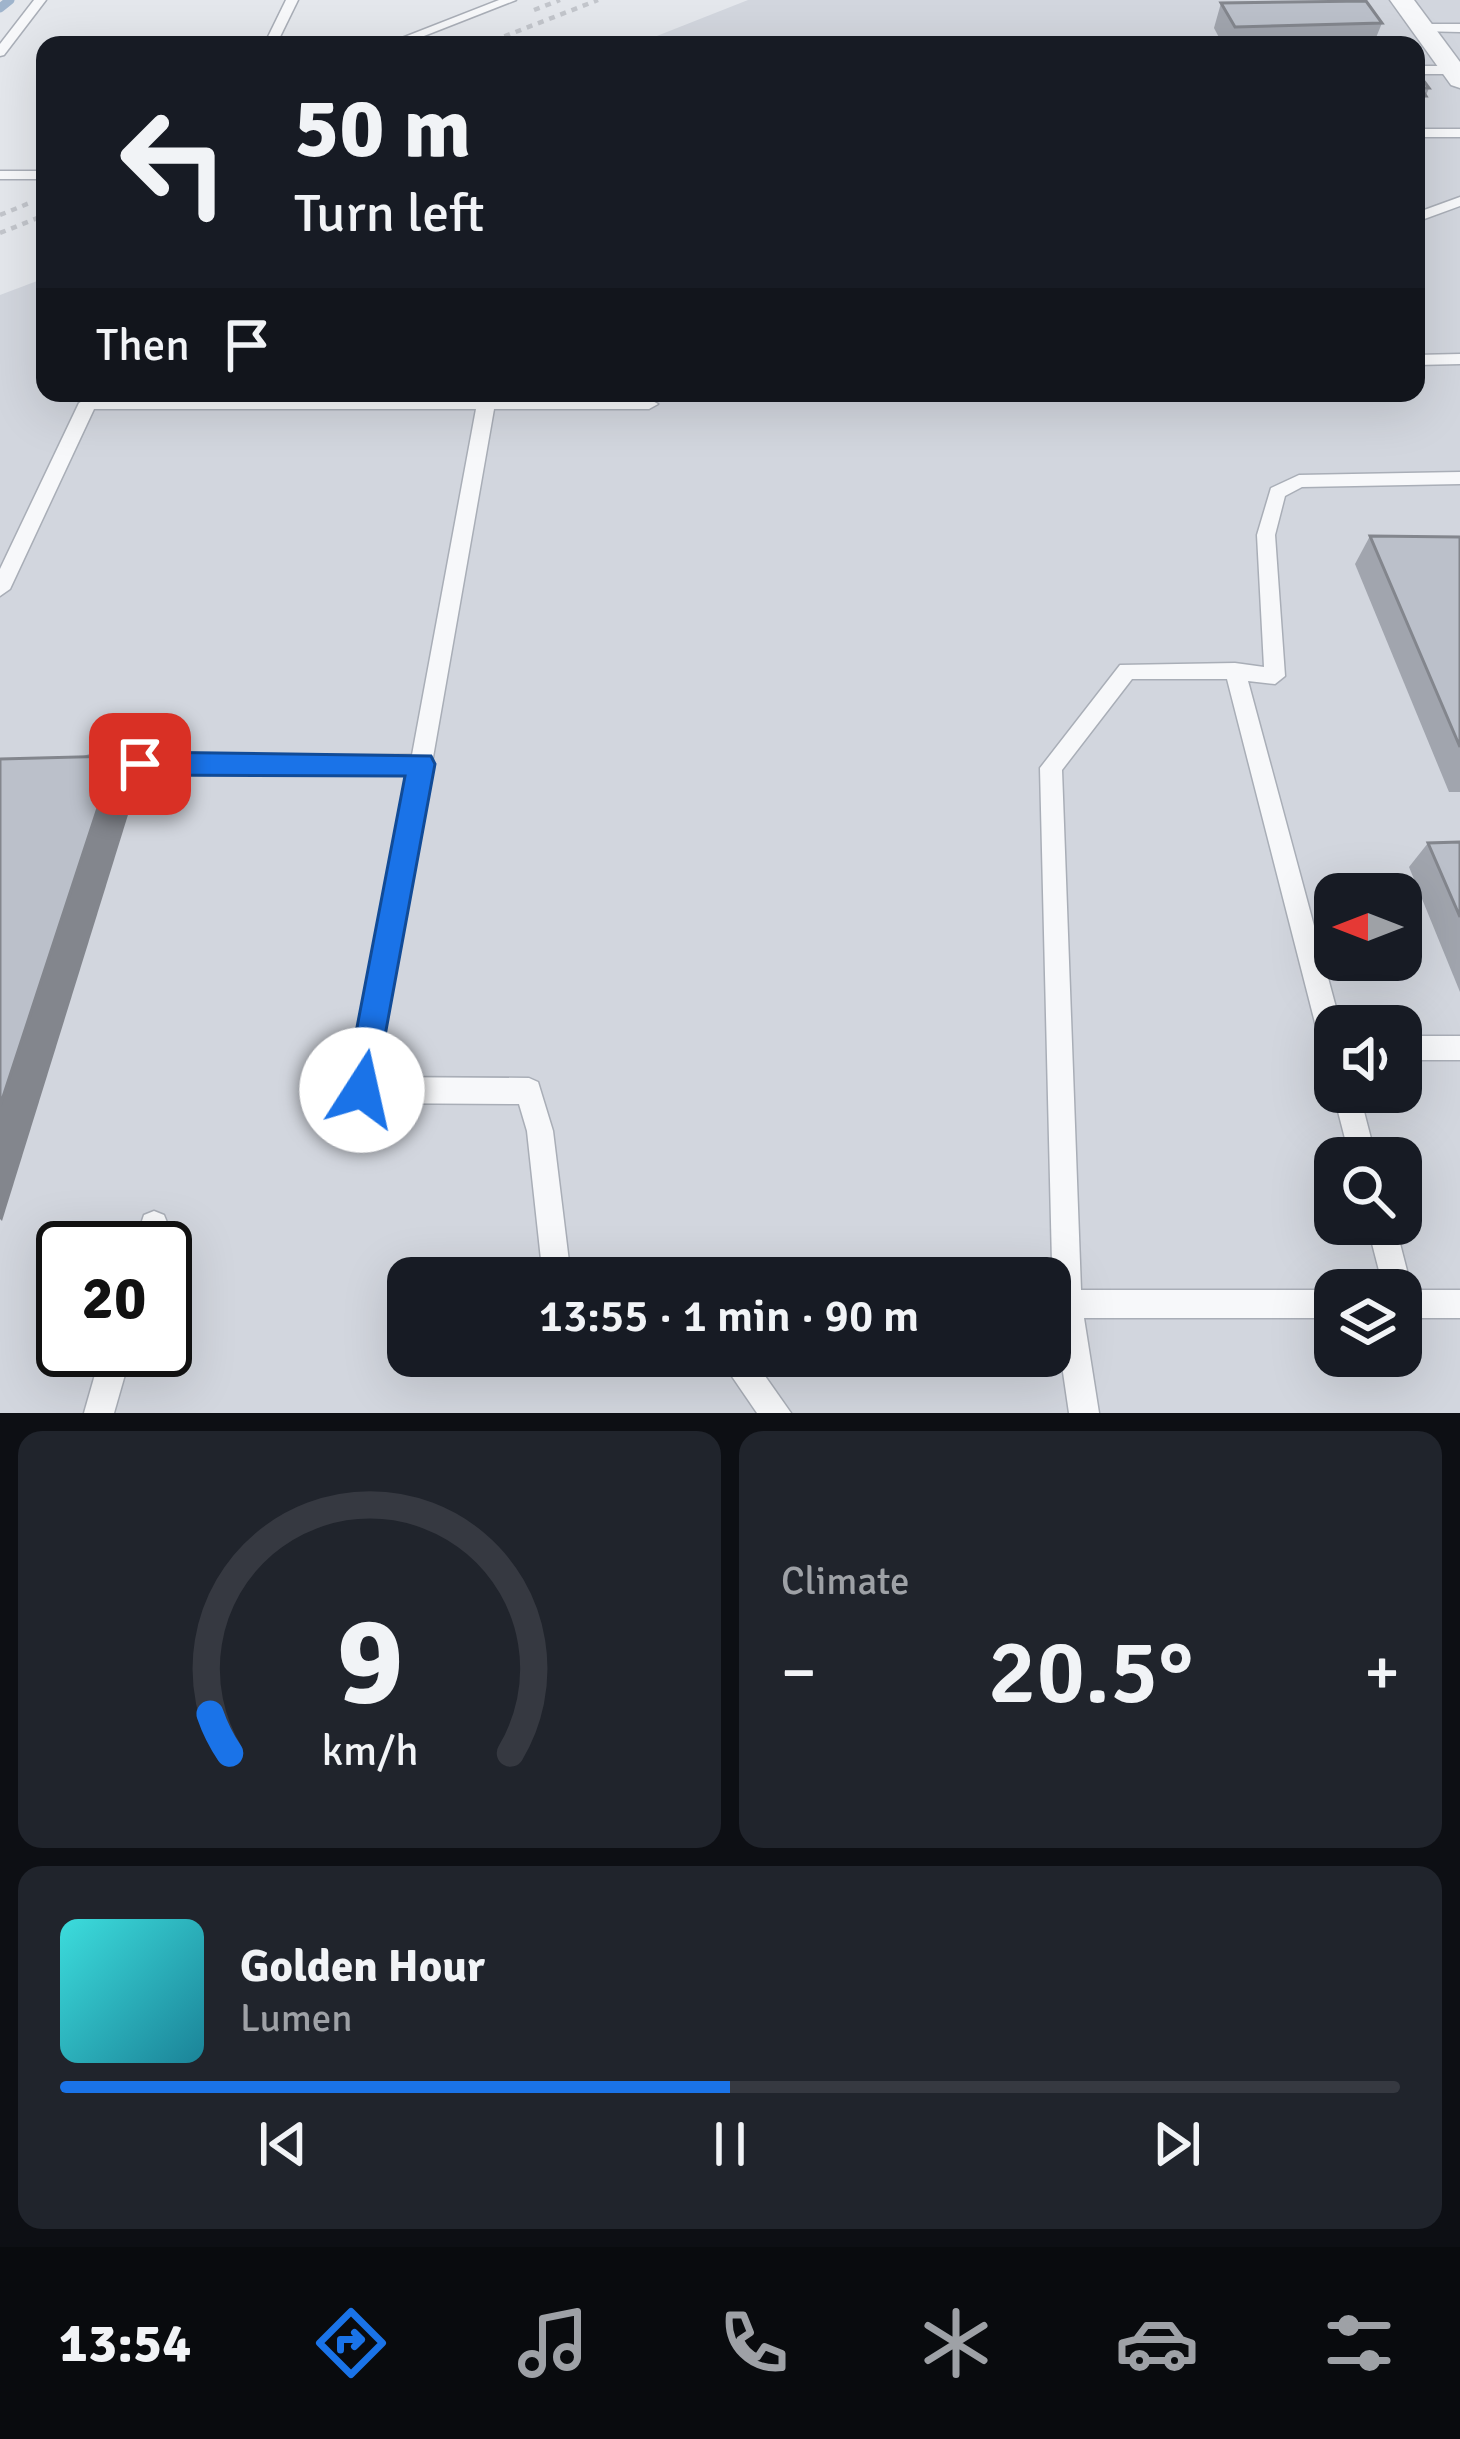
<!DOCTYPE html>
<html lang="en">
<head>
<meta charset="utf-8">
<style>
	:root { --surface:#171b24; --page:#20242c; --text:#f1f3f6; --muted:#9ea1a6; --line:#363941; --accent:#1a73e8 }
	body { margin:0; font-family:Signika,sans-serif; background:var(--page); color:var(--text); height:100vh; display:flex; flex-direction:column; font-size:45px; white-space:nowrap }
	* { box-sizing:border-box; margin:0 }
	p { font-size:39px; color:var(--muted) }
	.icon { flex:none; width:66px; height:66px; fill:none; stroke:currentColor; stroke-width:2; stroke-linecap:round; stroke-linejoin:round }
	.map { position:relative; height:1413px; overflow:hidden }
	.side { display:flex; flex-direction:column; gap:18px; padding:18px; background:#0d0f14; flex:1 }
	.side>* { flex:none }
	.banner { position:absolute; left:36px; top:36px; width:1389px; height:366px; border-radius:24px; box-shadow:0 12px 48px #0002; background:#171b24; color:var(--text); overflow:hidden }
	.needle { width:78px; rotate:270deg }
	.buttons { position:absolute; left:1314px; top:873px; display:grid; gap:24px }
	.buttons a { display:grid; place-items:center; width:108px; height:108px; border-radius:24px; background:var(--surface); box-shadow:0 12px 48px #0002; font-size:60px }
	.speed { position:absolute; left:36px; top:1221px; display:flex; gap:24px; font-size:60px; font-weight:700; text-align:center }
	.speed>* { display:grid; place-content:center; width:156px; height:156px; border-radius:50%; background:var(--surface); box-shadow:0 12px 48px #0002; line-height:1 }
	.speed .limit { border:6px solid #111; border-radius:18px; background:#fff; color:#111 }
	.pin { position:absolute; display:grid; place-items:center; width:102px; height:102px; color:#fff; margin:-51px; border-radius:24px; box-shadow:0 6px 18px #0006 }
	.me { position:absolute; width:132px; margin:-66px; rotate:10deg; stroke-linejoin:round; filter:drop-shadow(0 0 9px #0008) }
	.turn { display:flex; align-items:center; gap:42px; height:252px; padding:0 60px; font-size:54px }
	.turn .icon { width:156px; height:156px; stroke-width:2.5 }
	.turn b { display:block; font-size:84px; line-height:102px }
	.then { display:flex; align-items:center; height:114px; padding:0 60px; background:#0003; gap:24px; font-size:45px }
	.big { font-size:90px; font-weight:600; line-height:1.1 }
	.side .card { flex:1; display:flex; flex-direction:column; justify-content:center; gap:18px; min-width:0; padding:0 42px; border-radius:24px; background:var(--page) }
	.side .dial { align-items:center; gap:0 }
	.dial svg { height:312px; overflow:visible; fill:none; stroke:var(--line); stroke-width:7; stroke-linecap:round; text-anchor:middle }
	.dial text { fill:var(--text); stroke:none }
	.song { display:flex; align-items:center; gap:36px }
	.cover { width:144px; height:144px; border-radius:18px; background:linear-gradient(135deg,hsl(180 70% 55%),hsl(190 70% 35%)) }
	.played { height:12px; border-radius:6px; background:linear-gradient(90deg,var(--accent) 50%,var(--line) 50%) }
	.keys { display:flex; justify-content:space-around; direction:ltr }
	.heat { display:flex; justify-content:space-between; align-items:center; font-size:66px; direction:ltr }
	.side .tiles { flex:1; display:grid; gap:18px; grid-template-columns:1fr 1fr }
	.card:last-child { grid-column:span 2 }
	.trip { position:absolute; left:387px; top:1257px; width:684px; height:120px; border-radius:24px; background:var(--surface); box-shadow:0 12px 48px #0002; font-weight:600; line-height:120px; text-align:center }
	.dock { display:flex; height:192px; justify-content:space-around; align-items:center; background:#090b0e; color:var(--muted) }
	.dock .icon { width:84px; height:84px }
	.dock .on { color:var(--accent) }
	.dock b { font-size:54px; color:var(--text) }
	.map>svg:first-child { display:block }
</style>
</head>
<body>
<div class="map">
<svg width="1460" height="1413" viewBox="0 0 1460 1413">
	<rect width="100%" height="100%" fill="#e4e7ec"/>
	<!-- built -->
	<path fill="#d2d6de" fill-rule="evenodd" d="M748,0H1460V1413H0V295L45,278V393H1416V45H634ZM1335,894H1401V960H1335ZM1335,1026H1401V1092H1335ZM1335,1158H1401V1224H1335ZM63,1248H165V1350H63ZM408,1278H1050V1356H408ZM1335,1290H1401V1356H1335Z"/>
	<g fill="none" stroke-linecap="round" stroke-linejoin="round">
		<!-- stream -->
		<path stroke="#9fb4cc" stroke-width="9" d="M0,8L10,0"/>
		<!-- service casing -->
		<g stroke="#a9aeb7" stroke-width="3">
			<g id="service">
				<path d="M34,0H46L4,55L0,56V44Z"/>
				<path d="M286,0H298L276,45H264Z"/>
				<path d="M499,0H516L401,45H384Z"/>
				<path d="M1423,24H1460V32L1419,31L1417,28Z"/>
				<path d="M1416,66H1453L1459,70L1453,74H1416Z"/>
				<rect x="1416" y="129" width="44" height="8"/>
				<rect x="0" y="171" width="45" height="8"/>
				<path d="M1460,197V206L1416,222V213Z"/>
				<path d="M1460,354V364L1416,365V355Z"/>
				<path d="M88,398L649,399L658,404L649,409H494L377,1077L529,1078L538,1082L553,1131L571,1278H543L527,1131L519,1104L362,1103L353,1099L349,1090L408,773H91L83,770L80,764L83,758L91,755H412L476,409H94L10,589L0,596V569L79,403Z"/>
				<path d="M1460,472V484L1302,487L1285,496L1275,535L1285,676L1275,684L1248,681L1341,1026H1335V1062L1326,1059L1322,1050L1227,679H1132L1062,770L1081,1290H1336L1335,1318H1084L1099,1413H1069L1053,1304L1040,768L1120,665L1235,663L1264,667L1257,535L1271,488L1299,475Z"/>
				<rect x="1401" y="1036" width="59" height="24"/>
				<path d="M1335,1087V1092H1359L1376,1158H1350L1333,1092Z"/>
				<path d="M154,1211L164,1215L168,1225L161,1248H133L144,1215Z"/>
				<path d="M1367,1224H1395L1412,1290H1460V1318H1401V1290H1384Z"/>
				<path d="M102,1350H132L114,1413H84Z"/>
				<path d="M718,1356H751L791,1413H757Z"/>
			</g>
		</g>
		<!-- minor casing -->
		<g stroke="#a9aeb7" stroke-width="3">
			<path id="minor" d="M1390,0H1414L1460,62V88L1451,85Z"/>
		</g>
		<!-- path -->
		<g stroke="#c2c5cb" stroke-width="4.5" stroke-dasharray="6 6" stroke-linecap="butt">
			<path d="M534,10L560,0"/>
			<path d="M482,45L598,0"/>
			<path d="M0,215L32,202"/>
			<path d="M0,233L45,215"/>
		</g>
		<!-- service -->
		<use href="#service" fill="#f7f8fa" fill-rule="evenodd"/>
		<!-- minor -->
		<use href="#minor" fill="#f7f8fa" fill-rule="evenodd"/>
	</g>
	<!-- wall -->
	<g fill="#a1a5ae">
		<path d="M1221,3L1382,23L1373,45H1223L1214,28Z"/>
		<path d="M1416,81L1429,88L1416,120Z"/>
		<path d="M1370,536L1460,537V792H1449L1355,564Z"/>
		<path d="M1460,842V992L1409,867L1428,843Z"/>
	</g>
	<!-- shaded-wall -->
	<path fill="#83868d" d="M115,756L136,789L2,1221L0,1219V1106Z"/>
	<!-- building -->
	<g fill="#bbc0ca" stroke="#83868d" stroke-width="3">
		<path d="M1366,1L1382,23L1235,27L1221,3Z"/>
		<path d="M1423,80L1429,88H1421L1426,96H1416V81Z"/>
		<path d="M1370,536L1460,537V747Z"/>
		<path d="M115,756L0,1106V759Z"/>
		<path d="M1460,842V917L1428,843Z"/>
	</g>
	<!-- route -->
	<path fill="#1a73e8" stroke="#114b97" stroke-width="3" d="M140,752L431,756L435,764L373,1101L362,1106L350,1101L345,1090L405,776L140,775L130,772L126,764L130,756Z"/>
</svg>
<div class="buttons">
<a><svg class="needle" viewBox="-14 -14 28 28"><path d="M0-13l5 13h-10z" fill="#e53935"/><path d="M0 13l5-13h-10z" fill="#9ea1a6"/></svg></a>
<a><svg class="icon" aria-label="sound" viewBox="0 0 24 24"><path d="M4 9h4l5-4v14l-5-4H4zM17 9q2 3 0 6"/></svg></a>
<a><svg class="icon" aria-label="search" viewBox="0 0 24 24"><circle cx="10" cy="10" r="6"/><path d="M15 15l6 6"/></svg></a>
<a><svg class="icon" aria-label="layers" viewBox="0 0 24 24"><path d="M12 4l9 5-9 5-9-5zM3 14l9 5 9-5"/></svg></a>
</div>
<div class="speed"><div class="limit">20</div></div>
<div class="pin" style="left:140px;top:764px;background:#d93025"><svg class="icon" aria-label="arrive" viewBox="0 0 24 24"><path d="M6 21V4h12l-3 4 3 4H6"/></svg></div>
<svg class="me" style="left:362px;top:1090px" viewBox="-20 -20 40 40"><circle r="19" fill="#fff"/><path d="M0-13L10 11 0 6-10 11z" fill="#1a73e8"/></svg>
<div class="trip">13:55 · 1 min · 90 m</div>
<div class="banner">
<div class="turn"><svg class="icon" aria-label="left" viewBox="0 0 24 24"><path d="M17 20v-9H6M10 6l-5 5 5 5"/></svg><div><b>50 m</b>Turn left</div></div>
<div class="then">Then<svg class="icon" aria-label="arrive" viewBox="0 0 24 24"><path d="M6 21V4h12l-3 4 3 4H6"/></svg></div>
</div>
</div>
<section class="side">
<div class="tiles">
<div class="card dial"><svg viewBox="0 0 100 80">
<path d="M14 69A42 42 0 1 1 86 69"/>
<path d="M14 69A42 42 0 0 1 9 59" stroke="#1a73e8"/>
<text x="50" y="56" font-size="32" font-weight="700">9</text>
<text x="50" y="72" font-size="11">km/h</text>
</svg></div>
<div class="card"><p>Climate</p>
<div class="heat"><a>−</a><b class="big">20.5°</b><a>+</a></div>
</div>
<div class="card">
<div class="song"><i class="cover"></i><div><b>Golden Hour</b><p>Lumen</p></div></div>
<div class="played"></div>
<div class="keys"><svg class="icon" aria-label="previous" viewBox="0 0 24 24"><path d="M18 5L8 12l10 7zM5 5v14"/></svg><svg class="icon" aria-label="pause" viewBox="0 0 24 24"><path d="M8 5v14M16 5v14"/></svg><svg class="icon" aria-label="next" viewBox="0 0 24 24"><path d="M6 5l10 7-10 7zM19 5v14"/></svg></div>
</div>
</div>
</section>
<nav class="dock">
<b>13:54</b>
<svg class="icon on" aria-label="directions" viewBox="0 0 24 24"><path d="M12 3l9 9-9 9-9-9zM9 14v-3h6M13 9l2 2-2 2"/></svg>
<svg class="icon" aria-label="music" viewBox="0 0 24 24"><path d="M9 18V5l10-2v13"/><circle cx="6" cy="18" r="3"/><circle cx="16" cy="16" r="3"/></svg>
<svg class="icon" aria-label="phone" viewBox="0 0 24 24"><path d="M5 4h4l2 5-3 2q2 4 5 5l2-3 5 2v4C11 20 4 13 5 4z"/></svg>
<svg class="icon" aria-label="climate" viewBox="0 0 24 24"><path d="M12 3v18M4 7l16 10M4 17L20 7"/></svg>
<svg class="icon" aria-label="car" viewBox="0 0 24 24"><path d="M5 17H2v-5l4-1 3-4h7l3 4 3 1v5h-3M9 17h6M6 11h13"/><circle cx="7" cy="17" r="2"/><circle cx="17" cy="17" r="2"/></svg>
<svg class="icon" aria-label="filters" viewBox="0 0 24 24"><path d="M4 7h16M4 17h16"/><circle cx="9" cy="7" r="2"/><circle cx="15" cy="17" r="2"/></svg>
</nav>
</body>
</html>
